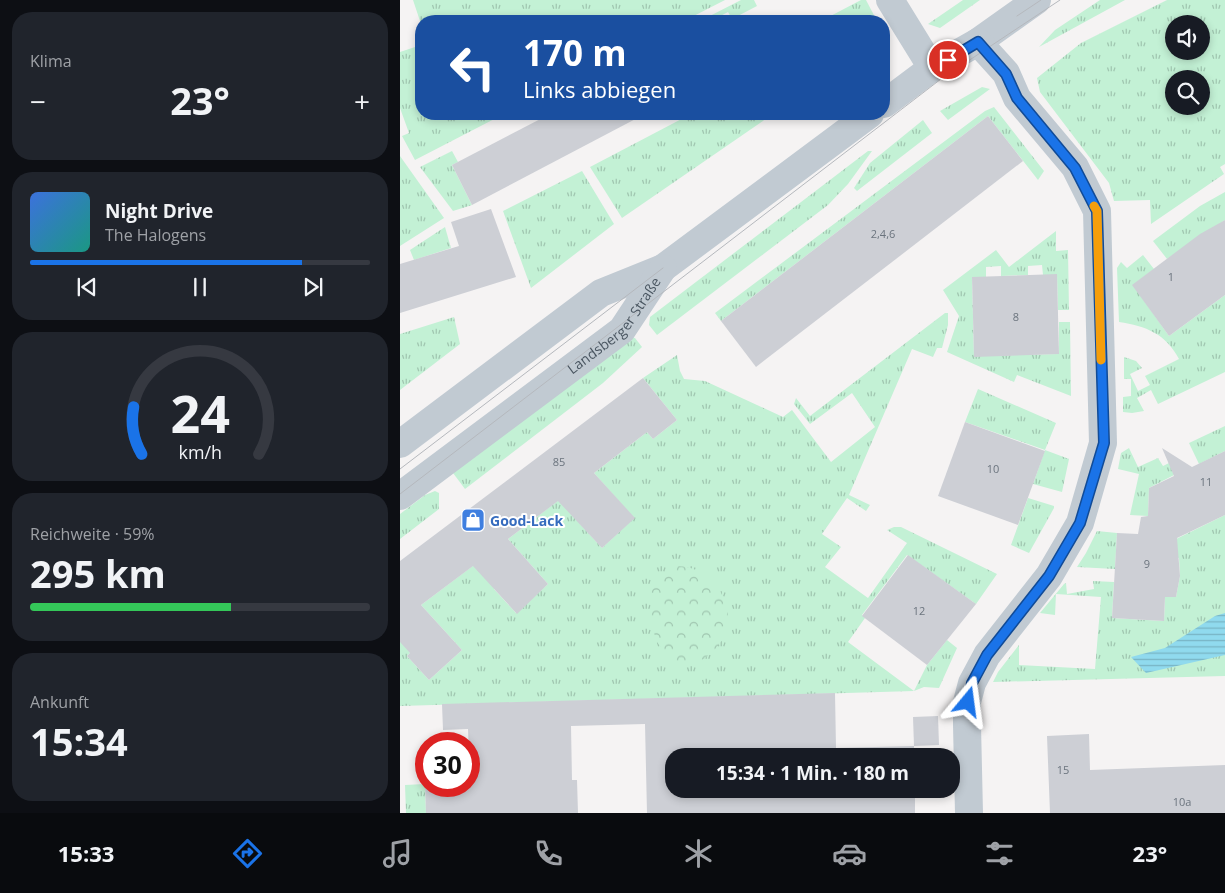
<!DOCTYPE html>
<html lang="de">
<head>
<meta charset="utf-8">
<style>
	:root { --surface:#171b24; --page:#20242c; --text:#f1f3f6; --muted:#9ea1a6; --line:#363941; --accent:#1a73e8 }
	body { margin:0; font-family:"Open Sans",sans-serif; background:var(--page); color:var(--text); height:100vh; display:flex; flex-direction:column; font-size:19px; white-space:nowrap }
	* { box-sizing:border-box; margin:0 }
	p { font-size:16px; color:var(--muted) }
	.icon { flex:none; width:28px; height:28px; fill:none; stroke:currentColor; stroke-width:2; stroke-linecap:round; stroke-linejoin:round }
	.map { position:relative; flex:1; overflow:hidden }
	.side { display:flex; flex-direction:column; gap:12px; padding:12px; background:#0d0f14; width:400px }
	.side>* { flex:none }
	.top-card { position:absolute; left:15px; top:15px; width:475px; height:105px; border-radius:20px; box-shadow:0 2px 8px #0003; background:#1a4fa0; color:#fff; overflow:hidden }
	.buttons { position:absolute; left:765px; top:15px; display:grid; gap:10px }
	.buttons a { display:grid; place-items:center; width:45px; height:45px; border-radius:50%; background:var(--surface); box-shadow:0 2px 8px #0003; font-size:25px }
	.speed { position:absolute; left:15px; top:732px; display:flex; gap:10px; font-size:25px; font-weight:700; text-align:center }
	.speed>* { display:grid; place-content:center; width:65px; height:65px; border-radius:50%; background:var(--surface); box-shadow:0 2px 8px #0003; line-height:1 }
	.speed .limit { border:8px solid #d22; background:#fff; color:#111 }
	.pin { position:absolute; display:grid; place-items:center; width:42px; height:42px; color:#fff; margin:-21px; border:2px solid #fff; border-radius:50%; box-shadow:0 1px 5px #0007 }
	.me { position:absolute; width:55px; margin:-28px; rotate:16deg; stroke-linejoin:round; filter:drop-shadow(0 0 4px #0008) }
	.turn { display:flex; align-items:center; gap:18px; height:105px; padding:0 25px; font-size:22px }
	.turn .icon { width:65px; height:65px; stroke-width:2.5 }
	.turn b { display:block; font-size:35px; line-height:42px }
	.big { font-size:38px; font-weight:700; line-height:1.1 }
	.side .widget { flex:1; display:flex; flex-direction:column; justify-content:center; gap:8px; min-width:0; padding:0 18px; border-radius:20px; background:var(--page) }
	.side .dial { align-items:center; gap:0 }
	.dial svg { height:130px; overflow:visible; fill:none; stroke:var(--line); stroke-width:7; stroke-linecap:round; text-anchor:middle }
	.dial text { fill:var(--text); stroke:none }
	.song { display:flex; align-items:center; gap:15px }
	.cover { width:60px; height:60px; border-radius:8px; background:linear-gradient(135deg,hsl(220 70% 55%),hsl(170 70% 35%)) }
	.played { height:5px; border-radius:2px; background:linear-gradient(90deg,var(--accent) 80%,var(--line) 80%) }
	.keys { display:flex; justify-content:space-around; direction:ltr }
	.heat { display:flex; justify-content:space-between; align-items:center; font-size:28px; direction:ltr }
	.charge { height:8px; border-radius:4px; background:linear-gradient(90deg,#34c759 59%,var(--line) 0) }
	.trip { position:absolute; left:265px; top:748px; width:295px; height:50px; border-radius:20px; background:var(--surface); box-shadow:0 2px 8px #0003; font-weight:700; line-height:50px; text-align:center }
	.dock { display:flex; height:80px; justify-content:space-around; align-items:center; background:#090b0e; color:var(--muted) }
	.dock .icon { width:35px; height:35px }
	.dock .selected { color:var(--accent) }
	.dock b { font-size:22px; color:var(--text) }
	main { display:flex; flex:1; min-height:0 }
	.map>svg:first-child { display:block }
</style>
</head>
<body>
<main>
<section class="side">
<div class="widget"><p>Klima</p>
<div class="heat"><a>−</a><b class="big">23°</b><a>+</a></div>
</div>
<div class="widget">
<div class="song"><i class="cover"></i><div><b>Night Drive</b><p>The Halogens</p></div></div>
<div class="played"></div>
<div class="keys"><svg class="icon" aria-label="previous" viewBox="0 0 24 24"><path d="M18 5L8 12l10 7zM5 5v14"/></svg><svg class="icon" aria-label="pause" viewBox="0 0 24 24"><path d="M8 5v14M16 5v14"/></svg><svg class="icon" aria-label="next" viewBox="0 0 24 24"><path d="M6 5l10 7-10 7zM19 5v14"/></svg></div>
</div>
<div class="widget dial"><svg viewBox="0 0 100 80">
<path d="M14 69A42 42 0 1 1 86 69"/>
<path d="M14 69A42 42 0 0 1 9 40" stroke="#1a73e8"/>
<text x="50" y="56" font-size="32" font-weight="700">24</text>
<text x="50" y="72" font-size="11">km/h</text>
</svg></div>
<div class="widget"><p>Reichweite · 59%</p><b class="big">295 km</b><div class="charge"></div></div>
<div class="widget"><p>Ankunft</p><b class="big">15:34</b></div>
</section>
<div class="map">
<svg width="825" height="813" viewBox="0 0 825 813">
	<defs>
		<pattern id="grass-tufts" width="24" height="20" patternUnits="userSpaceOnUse" patternTransform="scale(1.25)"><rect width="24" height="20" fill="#c3f1d5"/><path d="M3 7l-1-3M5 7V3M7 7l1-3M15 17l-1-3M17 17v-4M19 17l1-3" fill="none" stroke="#a0c6b0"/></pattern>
		<pattern id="park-crowns" width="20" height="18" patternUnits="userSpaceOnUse" patternTransform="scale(1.25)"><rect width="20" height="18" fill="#c3f1d5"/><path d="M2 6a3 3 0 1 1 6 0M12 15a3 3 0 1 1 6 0" fill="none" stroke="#a0c6b0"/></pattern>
		<pattern id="water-rules" width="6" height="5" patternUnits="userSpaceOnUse" patternTransform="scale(1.25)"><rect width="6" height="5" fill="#90daee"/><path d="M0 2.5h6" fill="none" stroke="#78b4c4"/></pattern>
	</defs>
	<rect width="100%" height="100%" fill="#f5f3f3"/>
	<!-- grass -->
	<g fill="url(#grass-tufts)" fill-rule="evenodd">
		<path d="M13,0H325L284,21H21V24Z"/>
		<path d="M341,0H354L357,6L332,19L328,12L311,21H300Z"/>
		<path d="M461,0H466L477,21H421Z"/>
		<path d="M563,0H580L540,28L528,24Z"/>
		<path d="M700,0H725L639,47L655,30Z"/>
		<path d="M767,0H825V164L820,167L824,174L751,224L750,200L714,201L709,183L640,92L637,78L681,43ZM774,24H801V51H774ZM774,79H801V106H774Z"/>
		<path d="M21,45V114H104L15,160L2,136L9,133L0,108V52Z"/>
		<path d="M582,87L590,89L548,120L540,111Z"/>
		<path d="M594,107L644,171L638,180L588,116L321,321L315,313L585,111Z"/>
		<path d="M291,114H373L222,218L190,167Z"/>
		<path d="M523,120L532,133L457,191L454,188L470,163Z"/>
		<path d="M52,151L58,162L52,165L72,205L53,211L20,167Z"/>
		<path d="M468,151H472L448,184L428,205L257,335L249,325L250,317Z"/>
		<path d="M0,156L44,218L0,246Z"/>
		<path d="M182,171L214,224L131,288L103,211Z"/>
		<path d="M825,192V220L767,259L753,241L800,206Z"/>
		<path d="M45,227L51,248L14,260L10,250Z"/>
		<path d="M656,231V251L668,250L669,310H658L657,275H643L642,265L628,266V275L601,276V266L586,267V277H572L574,356L659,354V322H670L671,396L617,375L614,382L547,352L559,316L543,290L596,250L609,267Z"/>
		<path d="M743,255L754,269L733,285L769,336L825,295V372L758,404L751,390L737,398L744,411L732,413L723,412V397L731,396V379H724V357L736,361L742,368L730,374L738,391L750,385L745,376L779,359C766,334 746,326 719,322L717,268L721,262L727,268Z"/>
		<path d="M545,313H548V325L542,348H537L533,357L512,349L449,495L470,505L466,511L447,498L422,534L441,547L425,567L468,598L507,543L487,530L494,527H501L597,574L576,604L507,555L462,615L465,618L448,642L514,691L527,665L547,640L557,648L539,688L524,687L514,691L0,706V634L10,653L7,656L29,680L62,650L21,605L86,556L97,587L94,589L116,613L148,584L108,539L172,490L180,524L202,548L234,518L194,473L247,432L253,439L277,420L243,378L277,355L280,371L284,379L305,381L383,417L392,410L431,462L475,427L452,393L410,424L394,404L396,398L410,416Z"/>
		<path d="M54,317L60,344L0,390V334Z"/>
		<path d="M227,336L235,338L242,347L203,383L65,489L47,465Z"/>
		<path d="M578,389L656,423L645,450L669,459L662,492L633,484L645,450L565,422Z"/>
		<path d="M825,426V451L799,464L789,443Z"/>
		<path d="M729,448L738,467L758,458L763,466L769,463L774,475L749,488L748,516L730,515L739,474L718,469L721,453Z"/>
		<path d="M35,491L39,493V509L0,539V514L25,495Z"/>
		<path d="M628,498L654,506V508L629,553L611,545Z"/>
		<path d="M825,515V676L593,682L598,672L619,645V665L695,669L701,597L656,594L655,615L640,613L664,584L666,583L667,594L694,589L693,581L714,582L712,618L764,621L765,597H776L780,576L779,558L771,557L772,541Z"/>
		<path d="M697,531L717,533L715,569L677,567L686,553Z"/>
		<path d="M25,784L26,813H6L5,785Z"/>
	</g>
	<!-- park -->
	<path fill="url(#park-crowns)" d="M275,566C303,565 326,588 328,616C330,639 305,669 280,663C272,661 264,651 260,646C251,635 248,599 253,586C257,576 267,572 275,566Z"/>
	<!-- water -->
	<path fill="url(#water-rules)" d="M825,613V655L746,673L731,657L765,648L815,616Z"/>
	<!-- building -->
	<g fill="#cdcfd5">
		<path d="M150,114H245L72,205L52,165Z"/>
		<path d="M588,116L623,161L356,367L321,321Z"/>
		<path d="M91,209L116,277L0,313V264L59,246L51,222Z"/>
		<path d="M825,220V295L769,336L732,285L800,234Z"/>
		<path d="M657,274L659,354L574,357L572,277Z"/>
		<path d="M243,378L277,420L253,439L247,432L194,473L235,518L202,548L158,501L108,539L148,584L117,614L73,566L21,605L62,650L29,680L7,656L10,653L0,642V561Z"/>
		<path d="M565,422L645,451L618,525L538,496Z"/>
		<path d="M762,448L792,467L825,451V515L777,538L780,576L776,597H765L764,621L712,618L717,533L738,534L741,517L748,516L749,488L774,476Z"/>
		<path d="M508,555L576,604L527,665L462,616Z"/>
		<path d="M435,693L436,748L514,746V756H274V789H515V813H247L245,724L171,726L172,780H177L178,813H26L25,784L26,786H69L70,783L68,729L43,730L42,704Z"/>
		<path d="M538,716L539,745L514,746L513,717Z"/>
		<path d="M689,734L690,770L825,765V813H650L647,736Z"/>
	</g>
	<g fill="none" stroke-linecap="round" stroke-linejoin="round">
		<!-- minor -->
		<g stroke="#c1cad2" stroke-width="28">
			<path d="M490,0L532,68"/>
			<path d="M484,104L532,68L578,42L637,0"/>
			<path d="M0,444L201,293L263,268L470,114"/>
			<path id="s1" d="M0,496L222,330L263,268"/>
			<path d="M569,813L567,725V702L572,683L587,655L649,576L680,523L703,443L697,211L675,167L617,98L606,73L578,42"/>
		</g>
		<!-- tram -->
		<g stroke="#b5b8bd" stroke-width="1">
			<path d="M617,16L641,0"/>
			<path d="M0,469L263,268"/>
			<path d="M0,494L541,79L660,0"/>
		</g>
	</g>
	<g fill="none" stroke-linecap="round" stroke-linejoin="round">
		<!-- route casing -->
		<g stroke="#114b97" stroke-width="12">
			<path id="route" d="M548,60L578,42L606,74L617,98L675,168L697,211L704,443L680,523L649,576L587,655L572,683L568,702"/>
		</g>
		<!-- route -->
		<use href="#route" stroke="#1a73e8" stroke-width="9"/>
		<!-- slow -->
		<path stroke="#f59e0b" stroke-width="9" d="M694,206L697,211L701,360"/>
	</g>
	<!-- icons -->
	<defs>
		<g id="shop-square" transform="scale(1.25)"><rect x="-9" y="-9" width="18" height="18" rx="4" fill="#3f7fe0" stroke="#fff"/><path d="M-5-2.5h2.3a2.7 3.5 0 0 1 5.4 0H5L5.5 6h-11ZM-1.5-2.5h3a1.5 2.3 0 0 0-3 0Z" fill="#fff"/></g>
	</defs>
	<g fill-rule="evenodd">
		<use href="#shop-square" x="73" y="520"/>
	</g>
	<g text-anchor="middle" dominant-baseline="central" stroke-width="4" stroke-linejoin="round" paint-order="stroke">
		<!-- number labels -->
		<g font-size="11" fill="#6b747e">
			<text x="483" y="233">2,4,6</text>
			<text x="771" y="276">1</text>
			<text x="616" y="316">8</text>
			<text x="159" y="461">85</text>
			<text x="593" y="468">10</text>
			<text x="806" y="481">11</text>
			<text x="747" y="563">9</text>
			<text x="519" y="610">12</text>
			<text x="663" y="769">15</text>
			<text x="782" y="801">10a</text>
		</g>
		<!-- street labels -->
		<g font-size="14" fill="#4a5661" stroke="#fff">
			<text stroke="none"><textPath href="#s1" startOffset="275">Landsberger Straße</textPath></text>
		</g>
		<!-- shop labels -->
		<g font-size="14" font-weight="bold" fill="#366cbe" stroke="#fff" text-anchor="start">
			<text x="90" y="520">Good-Lack</text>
		</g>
	</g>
</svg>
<div class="buttons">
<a><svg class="icon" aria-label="sound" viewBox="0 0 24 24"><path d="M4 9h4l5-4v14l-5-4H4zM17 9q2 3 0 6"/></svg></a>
<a><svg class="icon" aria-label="search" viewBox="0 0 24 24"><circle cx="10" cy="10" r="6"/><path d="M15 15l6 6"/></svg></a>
</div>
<div class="speed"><div class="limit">30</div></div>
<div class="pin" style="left:548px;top:60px;background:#d93025"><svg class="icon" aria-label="arrive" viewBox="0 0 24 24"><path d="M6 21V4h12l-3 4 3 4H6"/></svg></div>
<svg class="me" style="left:568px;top:702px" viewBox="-20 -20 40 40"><path d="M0-17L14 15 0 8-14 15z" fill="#1a73e8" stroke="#fff" stroke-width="4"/></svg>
<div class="trip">15:34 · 1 Min. · 180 m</div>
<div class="top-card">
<div class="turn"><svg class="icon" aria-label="left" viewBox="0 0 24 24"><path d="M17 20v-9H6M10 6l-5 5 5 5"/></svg><div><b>170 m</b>Links abbiegen</div></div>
</div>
</div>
</main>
<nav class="dock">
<b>15:33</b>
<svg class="icon selected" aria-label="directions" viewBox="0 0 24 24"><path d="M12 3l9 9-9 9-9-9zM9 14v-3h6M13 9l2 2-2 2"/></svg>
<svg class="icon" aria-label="music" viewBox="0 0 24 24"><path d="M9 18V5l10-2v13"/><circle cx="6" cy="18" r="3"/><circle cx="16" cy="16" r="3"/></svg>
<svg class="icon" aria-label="phone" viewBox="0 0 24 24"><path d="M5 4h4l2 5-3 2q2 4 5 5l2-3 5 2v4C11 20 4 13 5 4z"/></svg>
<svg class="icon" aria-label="climate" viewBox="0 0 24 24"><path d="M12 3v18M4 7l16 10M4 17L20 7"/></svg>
<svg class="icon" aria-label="car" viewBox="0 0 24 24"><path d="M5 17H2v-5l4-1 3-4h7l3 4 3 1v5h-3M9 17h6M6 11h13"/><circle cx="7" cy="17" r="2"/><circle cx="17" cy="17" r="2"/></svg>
<svg class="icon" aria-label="filters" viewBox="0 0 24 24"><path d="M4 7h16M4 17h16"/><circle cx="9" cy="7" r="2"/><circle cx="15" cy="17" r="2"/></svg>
<b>23°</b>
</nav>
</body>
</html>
